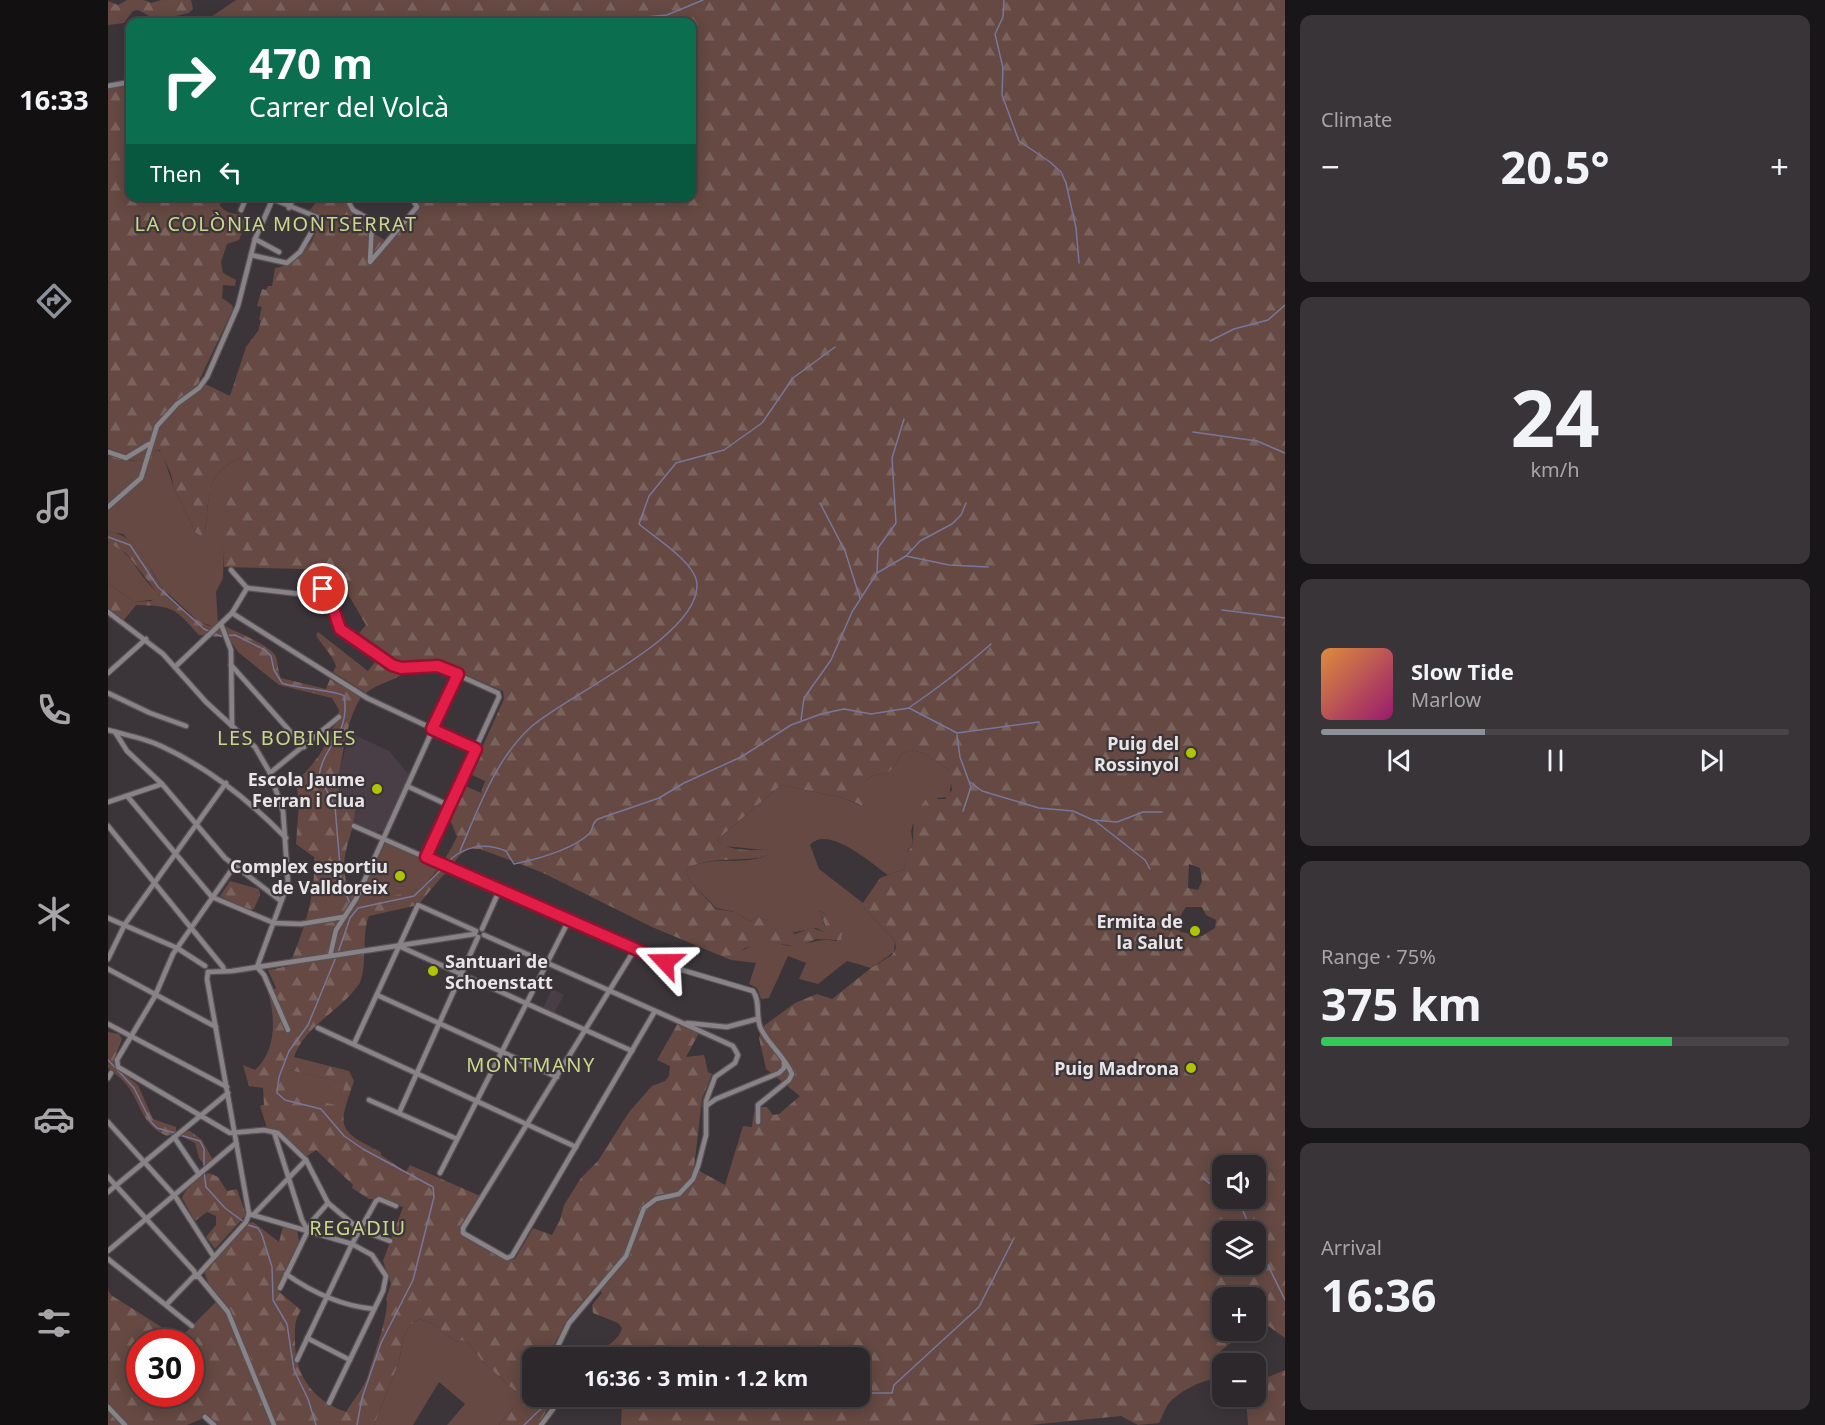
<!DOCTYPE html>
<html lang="en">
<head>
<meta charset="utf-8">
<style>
	:root { --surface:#2c282b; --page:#383437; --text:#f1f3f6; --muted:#a6a6a9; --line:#484447; --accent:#8c9099 }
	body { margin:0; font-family:"Noto Sans",sans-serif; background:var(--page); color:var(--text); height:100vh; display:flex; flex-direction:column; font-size:22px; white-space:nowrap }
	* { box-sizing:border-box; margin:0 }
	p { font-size:20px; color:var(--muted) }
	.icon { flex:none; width:33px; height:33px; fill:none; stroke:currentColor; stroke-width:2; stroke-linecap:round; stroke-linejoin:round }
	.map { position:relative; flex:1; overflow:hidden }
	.drawer { display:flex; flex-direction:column; gap:15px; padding:15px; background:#181618; width:540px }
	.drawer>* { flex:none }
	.banner { position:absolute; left:18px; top:18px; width:570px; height:183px; border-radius:12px; box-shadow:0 3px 15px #0003,0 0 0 2px var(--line); background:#0b6e4f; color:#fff; overflow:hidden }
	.controls { position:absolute; left:1104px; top:1155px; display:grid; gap:12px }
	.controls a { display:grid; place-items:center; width:54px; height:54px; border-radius:12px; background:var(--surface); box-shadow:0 3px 15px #0003,0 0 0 2px var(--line); font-size:30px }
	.speed { position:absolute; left:18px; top:1329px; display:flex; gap:12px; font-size:30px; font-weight:700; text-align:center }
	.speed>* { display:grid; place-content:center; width:78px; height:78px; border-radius:50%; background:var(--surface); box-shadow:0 3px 15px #0003,0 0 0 2px var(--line); line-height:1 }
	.speed .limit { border:9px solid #d22; background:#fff; color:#111 }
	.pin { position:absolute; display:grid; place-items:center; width:51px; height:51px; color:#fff; margin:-26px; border:3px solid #fff; border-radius:50%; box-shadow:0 2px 6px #0007 }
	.me { position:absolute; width:66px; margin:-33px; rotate:293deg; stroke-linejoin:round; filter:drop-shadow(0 0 4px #0008) }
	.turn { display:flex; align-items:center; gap:21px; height:126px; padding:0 24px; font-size:27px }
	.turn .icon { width:78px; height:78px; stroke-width:2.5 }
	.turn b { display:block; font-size:42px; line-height:51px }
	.then { display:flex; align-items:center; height:57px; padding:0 24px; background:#0003; gap:12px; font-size:22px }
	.big { font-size:45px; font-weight:700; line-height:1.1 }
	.drawer .tile { flex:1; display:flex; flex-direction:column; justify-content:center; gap:9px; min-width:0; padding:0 21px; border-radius:12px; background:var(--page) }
	.drawer .dial { align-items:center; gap:0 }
	.dial b { font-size:78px; line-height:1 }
	.song { display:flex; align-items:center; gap:18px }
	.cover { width:72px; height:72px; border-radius:9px; background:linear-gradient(135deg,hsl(30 70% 55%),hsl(320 70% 35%)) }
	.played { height:6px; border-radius:3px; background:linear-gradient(90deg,var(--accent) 35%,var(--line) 35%) }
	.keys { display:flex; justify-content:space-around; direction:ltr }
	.heat { display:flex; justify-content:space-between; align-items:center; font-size:33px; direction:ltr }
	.charge { height:9px; border-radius:4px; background:linear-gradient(90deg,#34c759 75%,var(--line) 0) }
	.trip { position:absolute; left:414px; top:1347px; width:348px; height:60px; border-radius:12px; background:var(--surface); box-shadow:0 3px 15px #0003,0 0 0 2px var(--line); font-weight:700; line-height:60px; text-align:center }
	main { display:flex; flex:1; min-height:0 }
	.dock { display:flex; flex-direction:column; width:108px; justify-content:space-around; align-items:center; background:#121011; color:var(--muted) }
	.dock .icon { width:42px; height:42px }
	.dock .selected { color:var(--accent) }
	.dock b { font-size:27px; color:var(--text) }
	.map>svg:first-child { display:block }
</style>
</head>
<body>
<main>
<nav class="dock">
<b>16:33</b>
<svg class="icon selected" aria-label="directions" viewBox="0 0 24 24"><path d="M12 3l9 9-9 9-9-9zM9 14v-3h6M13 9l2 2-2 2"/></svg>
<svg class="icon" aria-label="music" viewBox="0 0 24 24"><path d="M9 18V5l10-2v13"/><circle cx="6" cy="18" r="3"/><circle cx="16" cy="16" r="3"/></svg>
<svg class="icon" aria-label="phone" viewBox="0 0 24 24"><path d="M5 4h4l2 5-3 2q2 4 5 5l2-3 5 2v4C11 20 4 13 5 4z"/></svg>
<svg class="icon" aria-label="climate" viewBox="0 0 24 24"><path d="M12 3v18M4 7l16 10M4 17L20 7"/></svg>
<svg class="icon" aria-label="car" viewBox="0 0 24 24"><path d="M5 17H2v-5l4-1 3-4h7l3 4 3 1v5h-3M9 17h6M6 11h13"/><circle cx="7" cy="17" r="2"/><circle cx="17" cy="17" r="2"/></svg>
<svg class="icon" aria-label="filters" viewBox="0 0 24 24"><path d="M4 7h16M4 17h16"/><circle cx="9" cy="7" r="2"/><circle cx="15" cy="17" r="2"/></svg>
</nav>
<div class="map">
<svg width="1177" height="1425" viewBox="0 0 1177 1425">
	<defs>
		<pattern id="forest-firs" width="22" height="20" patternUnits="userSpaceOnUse" patternTransform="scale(1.5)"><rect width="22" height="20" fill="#654942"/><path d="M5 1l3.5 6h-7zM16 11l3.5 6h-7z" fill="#7b635d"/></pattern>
	</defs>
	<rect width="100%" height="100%" fill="#3b3539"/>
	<!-- built -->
	<g fill="#493e45">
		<path d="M238,731L281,751L301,775L276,831L269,832L246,822L247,819L228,787L238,746Z"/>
		<path d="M444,989L456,995L446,1013L435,1008Z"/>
	</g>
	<!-- green -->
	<g fill="#654942">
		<path d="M49,450L54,452L66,488L87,532L97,530C102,500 96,473 131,459L143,465L138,477L121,499L117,511L115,578L108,592L110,623L105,626L91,622L55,589L32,552L15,534L0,532V457C16,463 26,459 41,462Z"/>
		<path d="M0,542C25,551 30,578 50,592V599L26,602L0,583Z"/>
		<path d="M803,750L815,753L841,770L844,777L841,797L830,798L805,824L803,831L805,844L800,850L796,869L780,875C764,864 720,824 702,845L711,869L755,903V907L787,941L786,952L763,968L739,961L710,984L691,979L698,963L680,956L661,998L653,999L649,988L641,984L648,963L623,960C633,947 653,942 669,943C674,944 679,946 683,946C701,945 709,937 729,941C729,927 725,916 711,910L718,929L716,932L708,928L683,933L651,917L641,921L627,912L608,908L581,880L578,869C604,853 642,869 666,851L616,846L609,840L673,785L736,798L751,805L758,780C775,768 781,782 793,754Z"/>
		<path d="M277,843L332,866C327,872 322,880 316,885C304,896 266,904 252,897Z"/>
		<path d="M181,1070L238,1083L232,1107L175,1094Z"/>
		<path d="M311,1319L326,1324L348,1342L354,1340L361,1343L374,1361L408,1392V1404L391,1425H339L357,1404L331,1382L305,1425H266L291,1362L295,1338L302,1325Z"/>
	</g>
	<!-- forest -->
	<g fill="url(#forest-firs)" fill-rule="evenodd">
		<path d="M19,0H36L43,3L53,0H83L85,9L81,13L49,20L30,10L25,11L16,23L0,25V1L10,5Z"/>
		<path d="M128,0H1177V1338L1148,1317V1298H1114V1330L1129,1331C1129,1343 1116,1345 1110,1355L1114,1366V1379C1098,1377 1074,1390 1062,1402C1057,1407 1055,1416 1051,1423L1030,1425L1013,1416L922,1425H513L514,1405L520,1397L752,1396V1358L486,1357C494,1347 511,1342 514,1328L510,1323L485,1313L484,1305L494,1293L488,1286L459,1320L440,1357L424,1358V1396L438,1397L442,1405L430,1425H391L408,1404V1392L374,1361L361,1343L354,1340L348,1342L326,1324L311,1319L302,1325L295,1338L291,1362L266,1425H110L101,1416L79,1425H0V1290L3,1295L66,1335L76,1334L112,1298L101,1285L96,1271L141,1223L145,1222L171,1242L175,1227L189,1230L191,1241L169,1287L170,1291L193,1310C186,1321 187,1329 187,1342C187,1376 206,1401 238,1412C245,1400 256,1388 260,1375C264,1361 283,1309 278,1299L283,1284L275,1261L295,1207L271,1199H261L244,1188L245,1185L208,1150L198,1157L178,1137L159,1128L152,1106L156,1105L155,1088L141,1086L135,1065L147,1070C168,1052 168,1017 160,993L168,988L160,970L181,966C196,930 208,896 206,857L188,844L191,803L188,781C211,761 223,739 231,710L224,698L171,685L130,652L121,638L91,635C66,608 67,606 28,605L16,620L0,608V583L26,602L43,601L51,595L18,553L0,542V532C30,534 38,566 54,587C65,602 84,619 101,626L110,623C124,630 160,644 167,655C171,662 169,670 173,678L218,689L222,679L253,697C236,725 236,756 228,787L247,808C248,830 232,852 237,876C242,902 264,902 284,896C295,893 305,894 315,886C330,874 340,854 349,837L341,817L355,785L373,793L377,781L362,774L396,699L395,691L329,662H288L248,637L258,625L240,594L233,570L116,567C116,545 111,516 122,496C128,485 138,478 142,465L131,459C96,473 102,500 97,530L93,536L87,532L66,488L63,474L52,450H49L41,462C26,459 16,463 0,457V88L22,86V196L113,197L112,206C123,218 132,211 140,218L131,240L119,244L113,262L115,273L128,280L127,286L115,285L114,298L124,305L125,309L91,381L122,396L138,347L150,331L153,321L151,319L154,307L149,306L154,289L158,290L160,286H164L167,268C188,266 211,239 211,218L201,211L212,198L234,197L245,215L262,225L263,232L280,242L312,206L307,197L584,196V22H101L103,17ZM803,750L815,753L841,770L844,790L837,799H818C803,818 806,823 805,844L799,853L796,869L772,878L755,903V907L787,941L788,948L784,955L763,968L724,999L709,994L687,1003L657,1025L651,1038L658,1069L692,1096L671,1114L665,1115L659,1107H652L646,1112L644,1127L635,1126L617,1185L586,1168L594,1099L604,1074L600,1072L596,1055L578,1057L592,1031L570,1023L549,1060L562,1066L561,1076L557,1081L544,1086L521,1112L490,1161L473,1178L456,1205L452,1220L444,1235L425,1228L407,1259L400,1260L353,1234L352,1230L372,1196L302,1165L298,1172L273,1155V1152C226,1129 231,1126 246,1081L241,1071L186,1057C197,1025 233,1011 251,984C260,970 253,933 261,916L310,905L353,854L360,849H372L433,872L544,927L623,960L637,948L667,943L691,947L708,939L733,940L734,933L721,916L711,910L717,925L716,932L704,928L687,934L651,917L641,921L627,912L608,909L581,880L578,869C603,854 637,864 664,854L666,851C649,848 622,854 609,840L673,785L736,798L755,806L761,795L758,780C775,768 781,782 793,754ZM1081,864L1092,868L1094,881L1090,890L1080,888ZM1078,907H1094L1098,915L1108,920L1107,928L1094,936L1073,932L1067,924ZM181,1070L237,1083L232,1106L176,1094ZM1114,1166H1148V1198H1114ZM1114,1232H1148V1264H1114ZM32,1342H82V1394H32Z"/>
		<path d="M210,632L260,671L269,659L281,668L298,672C286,681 270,683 258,693L225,672L228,666C224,654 214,646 208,635Z"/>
		<path d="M122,881L151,889L152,895L146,909L141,910L112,896Z"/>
		<path d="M0,1032L11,1034L14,1039L7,1057L9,1069L30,1085L45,1119L68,1127V1133L59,1136C35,1126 34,1107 21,1088C16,1080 7,1074 0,1068Z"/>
		<path d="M75,1131H82L94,1140L105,1160L97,1166L91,1158L87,1143L71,1135Z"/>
		<path d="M101,1173L110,1177L119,1191L129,1189L138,1215L107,1249L98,1237L108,1225V1216L99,1212L87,1221L74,1198C77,1189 92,1175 101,1173Z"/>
		<path d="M1177,1370V1425H1140L1138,1397L1148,1396V1382Z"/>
	</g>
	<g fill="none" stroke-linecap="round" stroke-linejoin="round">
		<!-- stream -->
		<g stroke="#78779b" stroke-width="1.5">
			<path d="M896,0L895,17L887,34L895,68L894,95L911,141L942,162L953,172L958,183L968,228L971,263"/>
			<path d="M484,22L559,15L595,0"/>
			<path d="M1102,341L1126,329L1160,320L1177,305"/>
			<path d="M1085,432L1149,441L1177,453"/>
			<path d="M712,503L737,551L752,598"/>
			<path d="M0,537L22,545L50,587L96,629L112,636L127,635L157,650L163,656L166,670L174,683C189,689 230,690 236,696C243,735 215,745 211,776L227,806L233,878L242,905"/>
			<path d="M798,556L841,565L880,567"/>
			<path d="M769,572L770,548L788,523L784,458L796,419"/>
			<path d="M1114,610L1177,618"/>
			<path d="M802,707C830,688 857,667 883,644"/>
			<path d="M693,720L696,698L723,660L744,612L769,573L798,556L812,541L844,524L853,515L858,503"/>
			<path d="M849,735L852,757L863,787L855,811"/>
			<path d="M862,782L874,791L931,808L965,811L985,820L1009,822L1035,812H1054"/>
			<path d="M986,820L1037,860L1042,869"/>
			<path d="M352,851C371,807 388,758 424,726C461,694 590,637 589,585C589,563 546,537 531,524L541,496L568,463L616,450L654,423L685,378L727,347"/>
			<path d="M338,864C354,846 376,842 398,851L406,864C430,859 463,850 481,834C486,829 483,823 490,819L551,798L576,783L633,757L683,725L713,714L736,709L763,714L801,708L849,733L931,722"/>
			<path d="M230,953L242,918L250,908L306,896L335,868"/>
			<path d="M228,957L200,1025L181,1051L171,1077L169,1093L177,1100L213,1109L236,1136L255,1149L325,1187L326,1197L305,1280L273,1343L254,1398L249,1425"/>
			<path d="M0,1060L26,1088L43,1122L49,1128L67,1133"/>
			<path d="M72,1135L92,1141L96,1149V1168"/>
			<path d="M96,1172L98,1187L117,1208L140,1225L150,1228L154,1235L164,1267L165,1300L179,1324L186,1370L200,1399L208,1425"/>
			<path d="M1094,1177L1114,1194"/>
			<path d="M1120,1198L1135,1211L1144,1232"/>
			<path d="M1148,1241L1177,1300"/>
			<path d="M507,1358H519"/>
			<path d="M629,1396C642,1403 652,1402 664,1396"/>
			<path d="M702,1396L719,1404L764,1393H784L786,1385L871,1307L906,1238"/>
			<path d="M416,1425L441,1401"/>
		</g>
		<!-- minor casing -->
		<g stroke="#565154" stroke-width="7">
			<g id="minor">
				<path d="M0,86L22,82"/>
				<path d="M237,196L245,210L264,221L262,262L309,207L303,196"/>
				<path d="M181,208L186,196"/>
				<path d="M133,210L139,196"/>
				<path d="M147,239L171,252"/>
				<path d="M143,255L179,263L192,252L210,221L209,217L157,196"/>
				<path d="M0,452L18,458L41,444"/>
				<path d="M0,507L33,478L49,426L69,404L91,388L99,377L130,306L147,239L166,196"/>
				<path d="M123,570L139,588"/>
				<path d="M139,588L201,595L217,589L232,629L284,665L293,668L330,666L390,693L391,697L318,857"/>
				<path d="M0,612L55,654L98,702L147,747L162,773L175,811L180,883L149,967L156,975L180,1030"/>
				<path d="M124,613L259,698L368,749"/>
				<path d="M113,624L123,650L124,726"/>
				<path d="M123,665L196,747"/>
				<path d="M67,667L124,613L139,588"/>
				<path d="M0,673L38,639"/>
				<path d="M0,693L42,713L78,726"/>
				<path d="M0,730C17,735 37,738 53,746C101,768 141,800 178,838"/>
				<path d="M7,732L19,751L54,784L117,858L173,901"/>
				<path d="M162,773L231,717"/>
				<path d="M299,786L342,806"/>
				<path d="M20,797L104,897L166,923L193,924L235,917"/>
				<path d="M0,802L54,784"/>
				<path d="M0,826L115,967L116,971"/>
				<path d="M246,826L571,969L645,991C653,1002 647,1017 653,1029C661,1045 677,1057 684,1074L681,1080L650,1105V1122"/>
				<path d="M127,865L65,954L47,996L9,1060L10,1067L122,1133L156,1130L170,1133L198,1160L220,1203L252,1230L282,1241"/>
				<path d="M0,918L69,948L97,966"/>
				<path d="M374,929L392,889"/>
				<path d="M376,935L570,1021"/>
				<path d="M293,947L524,1051"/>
				<path d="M527,949L355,1228V1233L399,1258L404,1256L547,1011"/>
				<path d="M222,956L228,930L248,899L350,674"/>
				<path d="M0,959L17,924L118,783"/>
				<path d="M0,969L108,1027"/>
				<path d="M100,972L124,971L367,934"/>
				<path d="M100,972L99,979L141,1214"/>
				<path d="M269,995L449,1077"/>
				<path d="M579,1023L619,1027L649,1019"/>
				<path d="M0,1024L119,1087"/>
				<path d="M210,1028L468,1147"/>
				<path d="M246,1044L310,905L368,931"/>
				<path d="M0,1078L3,1073"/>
				<path d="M261,1100L349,1139"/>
				<path d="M598,1106L608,1099L671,1073L676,1068V1061"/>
				<path d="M291,1113L370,937"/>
				<path d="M0,1122L67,1196L106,1257"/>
				<path d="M166,1132L194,1220L200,1231"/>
				<path d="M66,1137L91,1174"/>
				<path d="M332,1173L461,920"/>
				<path d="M0,1177L86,1271L88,1277L138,1222L141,1214"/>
				<path d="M0,1192L120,1093"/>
				<path d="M141,1214L244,1244L264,1255L278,1276L275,1291L221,1403"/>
				<path d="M146,1214L198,1160"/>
				<path d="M0,1251L128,1143"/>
				<path d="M0,1259L84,1326"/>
				<path d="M178,1274C205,1293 233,1306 266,1309"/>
				<path d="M91,1277L120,1312L166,1425"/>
				<path d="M172,1288L205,1220L220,1203"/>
				<path d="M59,1304L86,1276"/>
				<path d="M199,1338L242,1360"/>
				<path d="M444,1358L461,1323L518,1256L536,1208L548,1199L571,1194L585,1179L590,1166L598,1135V1101L607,1077L627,1063L630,1055L625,1046L570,1021"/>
				<path d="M189,1360L244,1244L268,1201L271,1199L288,1206"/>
				<path d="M0,1407L17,1425"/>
				<path d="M97,1417L106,1425"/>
				<path d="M433,1425L445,1409L441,1396"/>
			</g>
		</g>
		<!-- minor -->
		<use href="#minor" stroke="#898387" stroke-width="4.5"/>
	</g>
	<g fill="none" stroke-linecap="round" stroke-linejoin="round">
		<!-- route casing -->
		<g stroke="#92132f" stroke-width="15">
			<path id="route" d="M215,589L219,590L232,629L284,665L293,668L330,666L350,674L324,729L368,749L318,857L557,962"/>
		</g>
		<!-- route -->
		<use href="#route" stroke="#e11d48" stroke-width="10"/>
	</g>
	<!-- markers -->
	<g fill="#afc504" stroke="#3b3539" stroke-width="2">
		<circle cx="1083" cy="753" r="6"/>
		<circle cx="269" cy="789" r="6"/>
		<circle cx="292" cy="876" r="6"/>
		<circle cx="1087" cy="931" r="6"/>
		<circle cx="325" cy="971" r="6"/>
		<circle cx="1083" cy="1068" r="6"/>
	</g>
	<g text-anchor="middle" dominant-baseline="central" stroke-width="4.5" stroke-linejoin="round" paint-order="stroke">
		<!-- poi labels -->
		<g font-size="18" font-weight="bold" fill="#e9e5e7" stroke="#3b3539" text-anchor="end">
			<text x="1071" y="743">Puig del<tspan x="1071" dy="21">Rossinyol</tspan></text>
			<text x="257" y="779">Escola Jaume<tspan x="257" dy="21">Ferran i Clua</tspan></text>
			<text x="280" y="866">Complex esportiu<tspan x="280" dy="21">de Valldoreix</tspan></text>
			<text x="1075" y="921">Ermita de<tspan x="1075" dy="21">la Salut</tspan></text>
			<text x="337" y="961" text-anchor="start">Santuari de<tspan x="337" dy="21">Schoenstatt</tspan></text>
			<text x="1071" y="1068">Puig Madrona</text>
		</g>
		<!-- neighbourhood labels -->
		<g font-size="20" letter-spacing="1.5" fill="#c8d78b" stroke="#3b3539">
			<text x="168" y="223">LA COLÒNIA MONTSERRAT</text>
			<text x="179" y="737">LES BOBINES</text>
			<text x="423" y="1064">MONTMANY</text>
			<text x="250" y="1227">REGADIU</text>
		</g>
	</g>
</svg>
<div class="controls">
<a><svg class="icon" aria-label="sound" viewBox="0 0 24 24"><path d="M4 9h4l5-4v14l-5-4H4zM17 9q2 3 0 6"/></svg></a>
<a><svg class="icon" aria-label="layers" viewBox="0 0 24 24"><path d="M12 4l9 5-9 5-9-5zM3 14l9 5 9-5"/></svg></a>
<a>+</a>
<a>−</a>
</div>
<div class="speed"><div class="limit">30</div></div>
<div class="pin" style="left:215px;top:589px;background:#d93025"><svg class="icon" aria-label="arrive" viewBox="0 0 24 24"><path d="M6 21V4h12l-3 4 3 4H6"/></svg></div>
<svg class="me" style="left:557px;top:962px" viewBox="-20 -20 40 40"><path d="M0-17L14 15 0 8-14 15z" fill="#e11d48" stroke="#fff" stroke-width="4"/></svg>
<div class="trip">16:36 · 3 min · 1.2 km</div>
<div class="banner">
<div class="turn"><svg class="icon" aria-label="right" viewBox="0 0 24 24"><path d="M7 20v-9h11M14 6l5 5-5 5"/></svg><div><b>470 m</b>Carrer del Volcà</div></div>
<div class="then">Then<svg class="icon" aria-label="left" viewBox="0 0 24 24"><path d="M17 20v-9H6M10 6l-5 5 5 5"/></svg></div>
</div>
</div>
<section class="drawer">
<div class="tile"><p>Climate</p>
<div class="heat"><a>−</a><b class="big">20.5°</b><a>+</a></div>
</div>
<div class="tile dial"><b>24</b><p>km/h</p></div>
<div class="tile">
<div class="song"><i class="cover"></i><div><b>Slow Tide</b><p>Marlow</p></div></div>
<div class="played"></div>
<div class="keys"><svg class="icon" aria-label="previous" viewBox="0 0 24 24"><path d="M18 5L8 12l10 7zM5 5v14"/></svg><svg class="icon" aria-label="pause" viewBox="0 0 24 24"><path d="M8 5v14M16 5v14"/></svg><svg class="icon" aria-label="next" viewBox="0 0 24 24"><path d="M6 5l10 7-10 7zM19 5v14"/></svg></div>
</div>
<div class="tile"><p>Range · 75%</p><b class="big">375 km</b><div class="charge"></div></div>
<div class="tile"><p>Arrival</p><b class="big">16:36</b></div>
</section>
</main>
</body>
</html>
